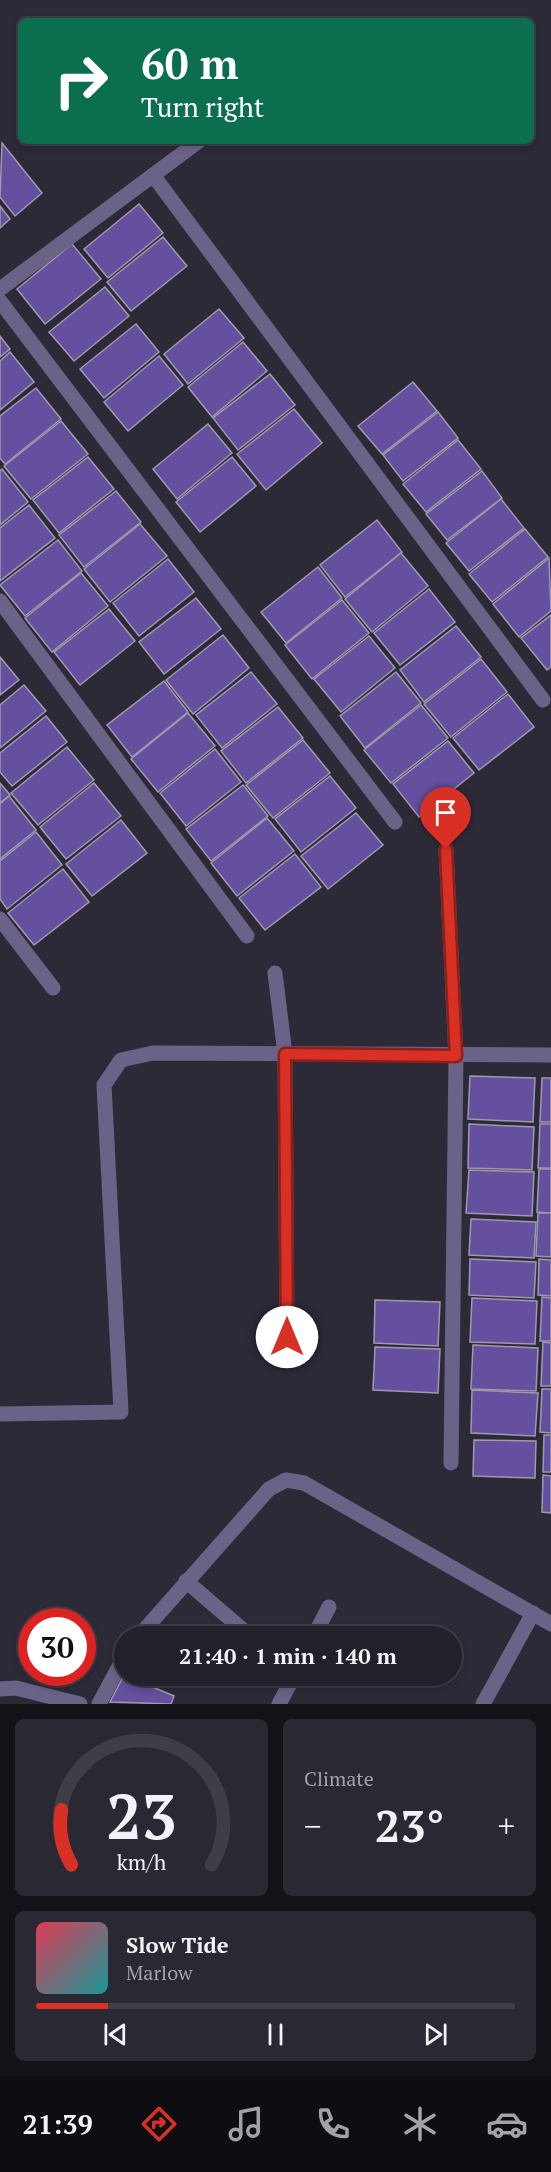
<!DOCTYPE html>
<html lang="en">
<head>
<meta charset="utf-8">
<style>
	:root { --surface:#22202a; --page:#2a2832; --text:#f1f3f6; --muted:#a2a3a8; --line:#3f3e47; --accent:#d93025 }
	body { margin:0; font-family:"PT Serif",serif; background:var(--page); color:var(--text); height:100vh; display:flex; flex-direction:column; font-size:22px; white-space:nowrap }
	* { box-sizing:border-box; margin:0 }
	p { font-size:20px; color:var(--muted) }
	.icon { flex:none; width:33px; height:33px; fill:none; stroke:currentColor; stroke-width:2; stroke-linecap:round; stroke-linejoin:round }
	.map { position:relative; height:1704px; overflow:hidden }
	.drawer { display:flex; flex-direction:column; gap:15px; padding:15px; background:#131217; flex:1 }
	.drawer>* { flex:none }
	.top-card { position:absolute; left:18px; top:18px; width:516px; height:126px; border-radius:9px; box-shadow:0 3px 9px #0003,0 0 0 2px var(--line); background:#0b6e4f; color:#fff; overflow:hidden }
	.speed { position:absolute; left:18px; top:1608px; display:flex; gap:12px; font-size:30px; font-weight:700; text-align:center }
	.speed>* { display:grid; place-content:center; width:78px; height:78px; border-radius:50%; background:var(--surface); box-shadow:0 3px 9px #0003,0 0 0 2px var(--line); line-height:1 }
	.speed .limit { border:9px solid #d22; background:#fff; color:#111 }
	.pin { position:absolute; display:grid; place-items:center; width:51px; height:51px; color:#fff; margin:-62px -26px; border-radius:50% 50% 50% 0; rotate:-45deg; box-shadow:0 0 6px #0007 }
	.pin .icon { rotate:45deg }
	.me { position:absolute; width:66px; margin:-33px; rotate:0deg; stroke-linejoin:round; filter:drop-shadow(0 0 4px #0008) }
	.turn { display:flex; align-items:center; gap:21px; height:126px; padding:0 24px; font-size:27px }
	.turn .icon { width:78px; height:78px; stroke-width:2.5 }
	.turn b { display:block; font-size:42px; line-height:51px }
	.big { font-size:45px; font-weight:600; line-height:1.1 }
	.drawer .widget { flex:1; display:flex; flex-direction:column; justify-content:center; gap:9px; min-width:0; padding:0 21px; border-radius:9px; background:var(--page) }
	.drawer .dial { align-items:center; gap:0 }
	.dial svg { height:156px; overflow:visible; fill:none; stroke:var(--line); stroke-width:7; stroke-linecap:round; text-anchor:middle }
	.dial text { fill:var(--text); stroke:none }
	.song { display:flex; align-items:center; gap:18px }
	.cover { width:72px; height:72px; border-radius:9px; background:linear-gradient(135deg,hsl(350 70% 55%),hsl(180 70% 35%)) }
	.played { height:6px; border-radius:3px; background:linear-gradient(90deg,var(--accent) 15%,var(--line) 15%) }
	.keys { display:flex; justify-content:space-around; direction:ltr }
	.heat { display:flex; justify-content:space-between; align-items:center; font-size:33px; direction:ltr }
	.drawer .tiles { flex:1; display:grid; gap:15px; grid-template-columns:1fr 1fr }
	.widget:last-child { grid-column:span 2 }
	.trip { position:absolute; left:114px; top:1626px; width:348px; height:60px; border-radius:30px; background:var(--surface); box-shadow:0 3px 9px #0003,0 0 0 2px var(--line); font-weight:600; line-height:60px; text-align:center }
	.tab-bar { display:flex; height:96px; justify-content:space-around; align-items:center; background:#0e0d11; color:var(--muted) }
	.tab-bar .icon { width:42px; height:42px }
	.tab-bar .selected { color:var(--accent) }
	.tab-bar b { font-size:27px; color:var(--text) }
	.map>svg:first-child { display:block }
</style>
</head>
<body>
<div class="map">
<svg width="551" height="1704" viewBox="0 0 551 1704">
	<rect width="100%" height="100%" fill="#2d2a38"/>
	<!-- building -->
	<g fill="#654f9f" stroke="#9e9aac" stroke-width="1.5">
		<path d="M2,143L42,193L15,216L0,197Z"/>
		<path d="M139,204L163,233L108,278L84,249Z"/>
		<path d="M0,206L10,219L0,228Z"/>
		<path d="M163,237L187,266L131,311L107,282Z"/>
		<path d="M72,244L101,279L45,324L17,289Z"/>
		<path d="M105,287L129,316L74,361L49,332Z"/>
		<path d="M219,309L244,338L188,384L164,354Z"/>
		<path d="M136,324L159,352L104,398L80,369Z"/>
		<path d="M0,336L10,349L0,357Z"/>
		<path d="M243,342L267,371L212,417L188,387Z"/>
		<path d="M10,352L34,382L0,410V361Z"/>
		<path d="M159,356L183,385L128,431L104,402Z"/>
		<path d="M270,374L295,405L238,450L213,418Z"/>
		<path d="M413,382L437,411L382,454L358,426Z"/>
		<path d="M36,388L61,419L5,464L0,458V416Z"/>
		<path d="M294,409L322,443L266,490L237,454Z"/>
		<path d="M438,412L458,438L403,481L383,455Z"/>
		<path d="M61,421L88,454L31,499L4,466Z"/>
		<path d="M208,424L232,453L177,499L153,469Z"/>
		<path d="M458,440L481,469L426,512L403,484Z"/>
		<path d="M88,457L114,489L59,533L33,500Z"/>
		<path d="M232,457L256,486L200,532L176,502Z"/>
		<path d="M2,469L28,502L0,525V471Z"/>
		<path d="M482,471L502,498L447,540L426,514Z"/>
		<path d="M116,491L141,522L84,567L59,535Z"/>
		<path d="M501,499L524,528L469,571L446,543Z"/>
		<path d="M29,505L55,538L0,581V528Z"/>
		<path d="M377,520L402,552L345,597L320,565Z"/>
		<path d="M140,524L167,556L110,602L84,569Z"/>
		<path d="M525,529L548,557L492,602L469,574Z"/>
		<path d="M58,540L82,571L25,616L0,585Z"/>
		<path d="M401,553L428,586L372,632L345,599Z"/>
		<path d="M549,558L551,611L519,637L493,604Z"/>
		<path d="M168,559L194,592L139,636L113,603Z"/>
		<path d="M318,567L342,598L286,643L261,612Z"/>
		<path d="M81,573L108,606L52,652L25,618Z"/>
		<path d="M429,589L455,622L400,665L374,633Z"/>
		<path d="M196,598L221,629L164,674L139,642Z"/>
		<path d="M342,600L369,633L312,679L285,645Z"/>
		<path d="M109,609L135,641L80,685L54,652Z"/>
		<path d="M551,615V667L547,670L521,638Z"/>
		<path d="M456,626L481,657L424,702L400,670Z"/>
		<path d="M223,635L249,668L193,714L166,680Z"/>
		<path d="M369,636L395,668L341,712L314,679Z"/>
		<path d="M0,657L19,680L0,695Z"/>
		<path d="M481,659L507,692L451,737L424,704Z"/>
		<path d="M251,672L277,704L222,748L196,715Z"/>
		<path d="M396,672L421,703L365,748L340,716Z"/>
		<path d="M164,681L188,712L132,757L107,725Z"/>
		<path d="M24,685L46,711L0,748V705Z"/>
		<path d="M508,694L534,727L479,770L453,738Z"/>
		<path d="M421,705L448,738L391,783L364,750Z"/>
		<path d="M278,707L303,738L246,783L221,751Z"/>
		<path d="M188,713L215,746L158,792L131,759Z"/>
		<path d="M46,716L67,742L12,786L0,772V753Z"/>
		<path d="M303,740L330,773L273,818L246,785Z"/>
		<path d="M448,741L474,773L419,817L393,784Z"/>
		<path d="M67,747L94,780L38,825L11,793Z"/>
		<path d="M215,749L241,782L186,826L160,793Z"/>
		<path d="M330,776L356,808L301,852L275,819Z"/>
		<path d="M0,783L10,795L0,803Z"/>
		<path d="M94,783L121,816L66,859L40,827Z"/>
		<path d="M243,785L268,816L211,861L186,829Z"/>
		<path d="M9,796L36,830L0,859V804Z"/>
		<path d="M356,813L383,845L328,889L301,856Z"/>
		<path d="M267,818L294,851L237,896L211,863Z"/>
		<path d="M121,820L147,853L92,896L66,864Z"/>
		<path d="M36,832L62,865L7,909L0,899V861Z"/>
		<path d="M295,854L321,887L265,930L239,898Z"/>
		<path d="M63,869L89,902L34,945L8,913Z"/>
		<path d="M470,1076L535,1078L533,1122L468,1119Z"/>
		<path d="M542,1078H551V1122H540Z"/>
		<path d="M469,1124L534,1127L532,1170L468,1168Z"/>
		<path d="M540,1124H551V1168H538Z"/>
		<path d="M539,1169H551V1213L537,1212Z"/>
		<path d="M469,1170L534,1172L532,1216L466,1213Z"/>
		<path d="M538,1213H551V1257L536,1256Z"/>
		<path d="M471,1219L536,1222L534,1258L469,1255Z"/>
		<path d="M470,1259L536,1262L534,1298L469,1295Z"/>
		<path d="M539,1259L551,1260V1296L538,1295Z"/>
		<path d="M542,1297L551,1298V1341H540Z"/>
		<path d="M472,1298L537,1301L535,1344L470,1342Z"/>
		<path d="M375,1300L440,1302L438,1346L374,1343Z"/>
		<path d="M543,1342L551,1343V1386H541Z"/>
		<path d="M473,1345L538,1348L536,1391L471,1389Z"/>
		<path d="M375,1347L440,1349L438,1393L373,1390Z"/>
		<path d="M542,1389H551V1433L540,1432Z"/>
		<path d="M472,1390L538,1393L535,1436L471,1433Z"/>
		<path d="M544,1435H551V1472H543Z"/>
		<path d="M474,1440L536,1441L535,1478L473,1476Z"/>
		<path d="M543,1475L551,1476V1513L542,1512Z"/>
		<path d="M124,1675L174,1696L171,1704L110,1702Z"/>
	</g>
	<g fill="none" stroke-linecap="round" stroke-linejoin="round">
		<!-- street -->
		<g stroke="#6b6387" stroke-width="15">
			<path d="M153,175L543,700"/>
			<path d="M0,289L199,141"/>
			<path d="M0,301L395,822"/>
			<path d="M0,601L247,936"/>
			<path d="M446,849L456,1056L451,1463"/>
			<path d="M0,919L53,988"/>
			<path d="M275,973L285,1054L287,1337"/>
			<path d="M0,1414L121,1412L104,1085L121,1060L153,1053L551,1055"/>
			<path d="M186,1581L250,1636"/>
			<path d="M139,1636L269,1489L286,1480L304,1483L551,1624"/>
			<path d="M314,1636L329,1607"/>
			<path d="M0,1689L16,1688L80,1704"/>
			<path d="M99,1704L124,1657"/>
			<path d="M279,1704L294,1676"/>
			<path d="M483,1704L533,1613"/>
		</g>
	</g>
	<g fill="none" stroke-linecap="round" stroke-linejoin="round">
		<!-- route casing -->
		<g stroke="#8d1f18" stroke-width="15">
			<path id="route" d="M287,1337L285,1054L456,1056L446,849"/>
		</g>
		<!-- route -->
		<use href="#route" stroke="#d93025" stroke-width="10"/>
	</g>
</svg>
<div class="speed"><div class="limit">30</div></div>
<div class="pin" style="left:446px;top:849px;background:#d93025"><svg class="icon" aria-label="arrive" viewBox="0 0 24 24"><path d="M6 21V4h12l-3 4 3 4H6"/></svg></div>
<svg class="me" style="left:287px;top:1337px" viewBox="-20 -20 40 40"><circle r="19" fill="#fff"/><path d="M0-13L10 11 0 6-10 11z" fill="#d93025"/></svg>
<div class="trip">21:40 · 1 min · 140 m</div>
<div class="top-card">
<div class="turn"><svg class="icon" aria-label="right" viewBox="0 0 24 24"><path d="M7 20v-9h11M14 6l5 5-5 5"/></svg><div><b>60 m</b>Turn right</div></div>
</div>
</div>
<section class="drawer">
<div class="tiles">
<div class="widget dial"><svg viewBox="0 0 100 80">
<path d="M14 69A42 42 0 1 1 86 69"/>
<path d="M14 69A42 42 0 0 1 9 41" stroke="#d93025"/>
<text x="50" y="56" font-size="32" font-weight="700">23</text>
<text x="50" y="72" font-size="11">km/h</text>
</svg></div>
<div class="widget"><p>Climate</p>
<div class="heat"><a>−</a><b class="big">23°</b><a>+</a></div>
</div>
<div class="widget">
<div class="song"><i class="cover"></i><div><b>Slow Tide</b><p>Marlow</p></div></div>
<div class="played"></div>
<div class="keys"><svg class="icon" aria-label="previous" viewBox="0 0 24 24"><path d="M18 5L8 12l10 7zM5 5v14"/></svg><svg class="icon" aria-label="pause" viewBox="0 0 24 24"><path d="M8 5v14M16 5v14"/></svg><svg class="icon" aria-label="next" viewBox="0 0 24 24"><path d="M6 5l10 7-10 7zM19 5v14"/></svg></div>
</div>
</div>
</section>
<nav class="tab-bar">
<b>21:39</b>
<svg class="icon selected" aria-label="directions" viewBox="0 0 24 24"><path d="M12 3l9 9-9 9-9-9zM9 14v-3h6M13 9l2 2-2 2"/></svg>
<svg class="icon" aria-label="music" viewBox="0 0 24 24"><path d="M9 18V5l10-2v13"/><circle cx="6" cy="18" r="3"/><circle cx="16" cy="16" r="3"/></svg>
<svg class="icon" aria-label="phone" viewBox="0 0 24 24"><path d="M5 4h4l2 5-3 2q2 4 5 5l2-3 5 2v4C11 20 4 13 5 4z"/></svg>
<svg class="icon" aria-label="climate" viewBox="0 0 24 24"><path d="M12 3v18M4 7l16 10M4 17L20 7"/></svg>
<svg class="icon" aria-label="car" viewBox="0 0 24 24"><path d="M5 17H2v-5l4-1 3-4h7l3 4 3 1v5h-3M9 17h6M6 11h13"/><circle cx="7" cy="17" r="2"/><circle cx="17" cy="17" r="2"/></svg>
</nav>
</body>
</html>
